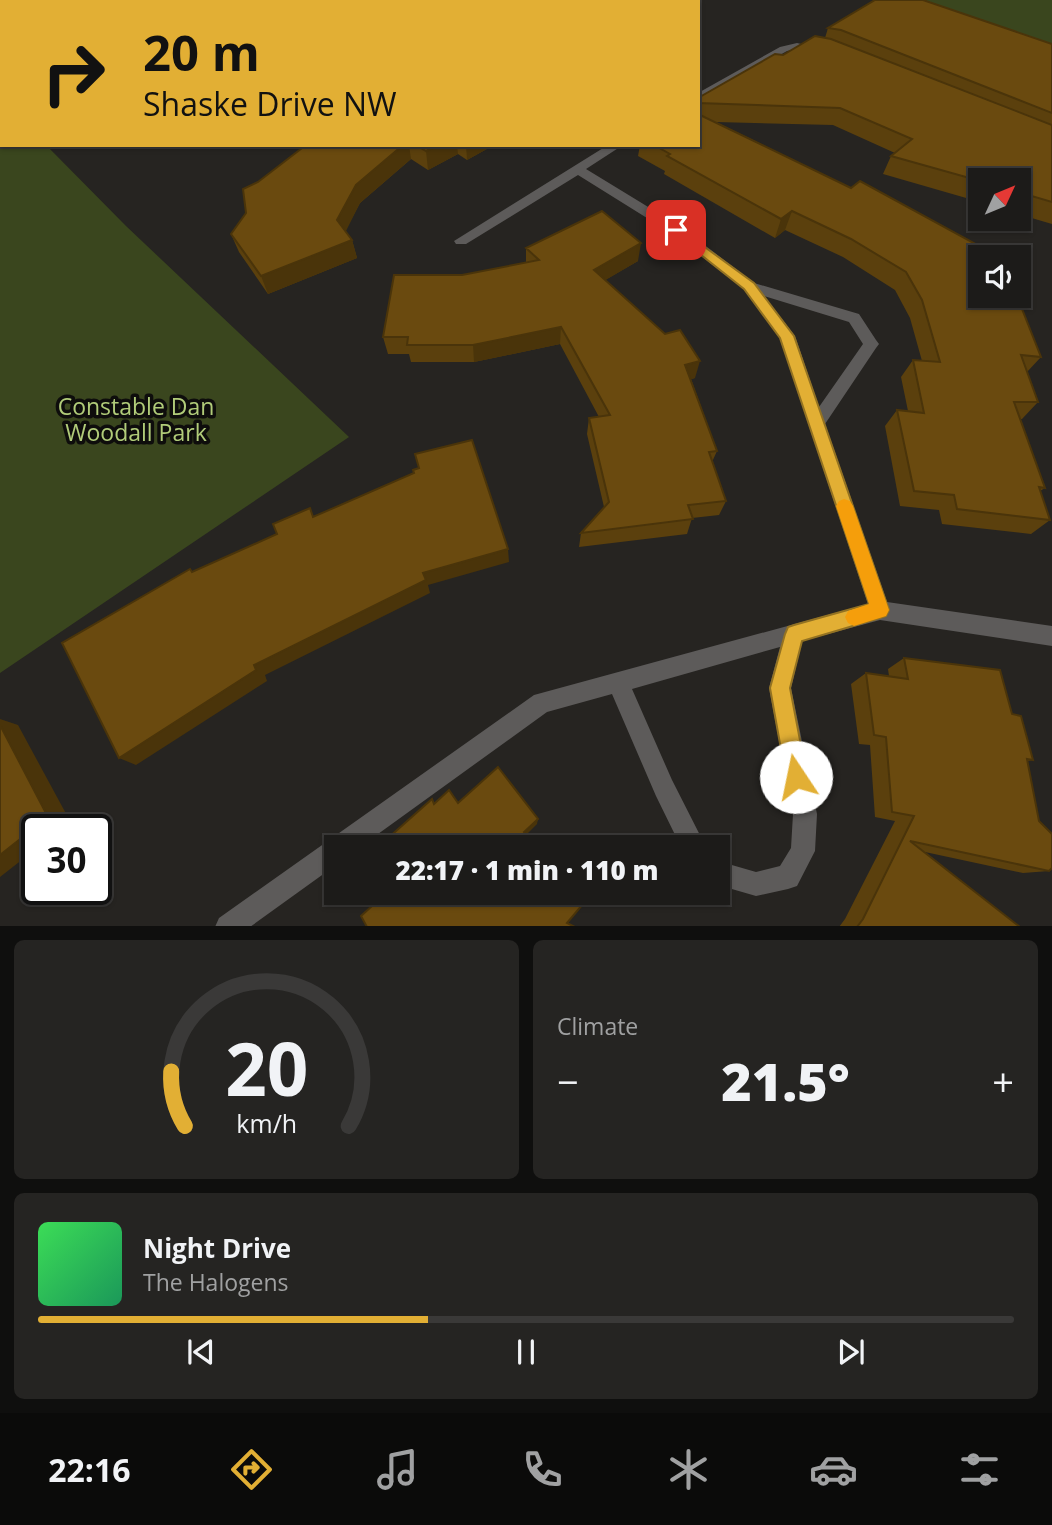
<!DOCTYPE html>
<html lang="en">
<head>
<meta charset="utf-8">
<style>
	:root { --surface:#1c1b19; --page:#252422; --text:#f1f3f6; --muted:#a0a1a2; --line:#3a3938; --accent:#e2af34 }
	body { margin:0; font-family:"Open Sans",sans-serif; background:var(--page); color:var(--text); height:100vh; display:flex; flex-direction:column; font-size:26px; white-space:nowrap }
	* { box-sizing:border-box; margin:0 }
	p { font-size:23px; color:var(--muted) }
	.icon { flex:none; width:38px; height:38px; fill:none; stroke:currentColor; stroke-width:2; stroke-linecap:round; stroke-linejoin:round }
	.map { position:relative; height:926px; overflow:hidden }
	.side { display:flex; flex-direction:column; gap:14px; padding:14px; background:#0f0f0e; flex:1 }
	.side>* { flex:none }
	.top-card { position:absolute; left:0px; top:0px; width:700px; height:147px; box-shadow:0 2px 5px #0004,0 0 0 2px var(--line); background:#e2af34; color:#111; overflow:hidden }
	.needle { width:46px; rotate:46deg }
	.fabs { position:absolute; left:968px; top:168px; display:grid; gap:14px }
	.fabs a { display:grid; place-items:center; width:63px; height:63px; border-radius:0px; background:var(--surface); box-shadow:0 2px 5px #0004,0 0 0 2px var(--line); font-size:35px }
	.speed { position:absolute; left:21px; top:814px; display:flex; gap:14px; font-size:35px; font-weight:700; text-align:center }
	.speed>* { display:grid; place-content:center; width:91px; height:91px; border-radius:50%; background:var(--surface); box-shadow:0 2px 5px #0004,0 0 0 2px var(--line); line-height:1 }
	.speed .limit { border:4px solid #111; border-radius:10px; background:#fff; color:#111 }
	.pin { position:absolute; display:grid; place-items:center; width:60px; height:60px; color:#fff; margin:-30px; border-radius:14px; box-shadow:0 4px 10px #0006 }
	.me { position:absolute; width:77px; margin:-38px; rotate:349deg; stroke-linejoin:round; filter:drop-shadow(0 0 5px #0008) }
	.turn { display:flex; align-items:center; gap:24px; height:147px; padding:0 28px; font-size:32px }
	.turn .icon { width:91px; height:91px; stroke-width:2.5 }
	.turn b { display:block; font-size:49px; line-height:60px }
	.big { font-size:52px; font-weight:800; line-height:1.1 }
	.side .card { flex:1; display:flex; flex-direction:column; justify-content:center; gap:10px; min-width:0; padding:0 24px; border-radius:10px; background:var(--page) }
	.side .dial { align-items:center; gap:0 }
	.dial svg { height:182px; overflow:visible; fill:none; stroke:var(--line); stroke-width:7; stroke-linecap:round; text-anchor:middle }
	.dial text { fill:var(--text); stroke:none }
	.song { display:flex; align-items:center; gap:21px }
	.cover { width:84px; height:84px; border-radius:10px; background:linear-gradient(135deg,hsl(130 70% 55%),hsl(150 70% 35%)) }
	.played { height:7px; border-radius:4px; background:linear-gradient(90deg,var(--accent) 40%,var(--line) 40%) }
	.keys { display:flex; justify-content:space-around; direction:ltr }
	.heat { display:flex; justify-content:space-between; align-items:center; font-size:38px; direction:ltr }
	.side .tiles { flex:1; display:grid; gap:14px; grid-template-columns:1fr 1fr }
	.card:last-child { grid-column:span 2 }
	.trip { position:absolute; left:324px; top:835px; width:406px; height:70px; border-radius:0px; background:var(--surface); box-shadow:0 2px 5px #0004,0 0 0 2px var(--line); font-weight:800; line-height:70px; text-align:center }
	.menu { display:flex; height:112px; justify-content:space-around; align-items:center; background:#0b0b0a; color:var(--muted) }
	.menu .icon { width:49px; height:49px }
	.menu .active { color:var(--accent) }
	.menu b { font-size:32px; color:var(--text) }
	.map>svg:first-child { display:block }
</style>
</head>
<body>
<div class="map">
<svg width="1052" height="927" viewBox="0 0 1052 927">
	<rect width="100%" height="100%" fill="#262421"/>
	<!-- green -->
	<g fill="#3a461e">
		<path d="M917,0H1052V47Z"/>
		<path d="M0,99L2,145H46L126,226L349,437L0,673Z"/>
	</g>
	<g fill="none" stroke-linecap="round" stroke-linejoin="round">
		<!-- minor -->
		<g fill="#5d5b5a" fill-rule="evenodd">
			<path d="M116,0H126L128,2H117Z"/>
			<path d="M797,43L826,50L821,53L797,49L787,51L698,101V93L780,47Z"/>
			<path d="M608,145H623L586,169L681,227L754,283L859,314L876,340L879,344L876,348L825,424L887,602L1052,626V646L880,620L802,641L791,688L817,814L815,851L797,886L788,889L756,896L718,885V861L756,872L780,866L791,848L793,814L769,688L780,647L632,689L672,780L706,847H681L656,796L612,694L547,712L360,847H336V865L250,927H215L219,918L534,695L868,604L780,338L744,289L671,233L578,175L466,244H456L454,241ZM764,296L849,322L863,344L819,407L795,336Z"/>
		</g>
	</g>
	<!-- wall -->
	<g fill="#5b400d">
		<path d="M156,0H501L497,2H159Z"/>
		<path d="M828,28L1052,44V224L1018,214V180H980V202L883,174L891,156L895,153L833,125L716,122L983,252L1041,357L1027,372L1038,402L1022,419H1020L1045,488L1040,491L1050,520L1031,534L942,524L939,510L900,506L885,426L897,410L908,411L901,377L913,360L922,361L910,318L895,290L843,257L785,230L775,238L664,174L665,171L638,156L640,145H698V98L783,55L825,38Z"/>
		<path d="M306,145H494L467,160L458,154L428,170L411,159L360,203L345,231L352,240L357,258L268,294L239,252L231,234L246,213L258,182Z"/>
		<path d="M526,248L638,261L605,280L695,378L691,379L717,451L712,462L726,501L719,515L692,518L687,534L579,547L581,533L604,507L587,434L589,418L599,417L560,344L474,362H411L409,354H388L383,337L462,275L526,263Z"/>
		<path d="M904,658L1012,714L1033,760L1027,761L1049,871L1023,873L925,852L1020,927H839L845,919L895,821L875,817L870,745L859,744L851,684L866,673L889,676L888,669Z"/>
	</g>
	<!-- shaded-wall -->
	<g fill="#4a340a">
		<path d="M462,0H501L497,2H457Z"/>
		<path d="M403,145H409L411,159L360,203L342,239L337,220L356,185Z"/>
		<path d="M438,145H457L458,154L428,170L426,151Z"/>
		<path d="M466,145H494L467,160Z"/>
		<path d="M792,211L785,230L775,238L781,219Z"/>
		<path d="M352,240L357,258L268,294L261,276Z"/>
		<path d="M641,243L638,261L592,288L594,270Z"/>
		<path d="M561,327L560,344L474,362L473,345Z"/>
		<path d="M700,361L695,378L681,382L685,365Z"/>
		<path d="M508,549L509,562L428,585L430,593L265,675L267,681L136,765L119,758L254,665L423,573Z"/>
		<path d="M0,719L18,725L70,821L59,830H37V848L0,877Z"/>
		<path d="M538,819L537,824L524,837V832Z"/>
	</g>
	<!-- building -->
	<g fill="#6a4a0f" stroke="#4a340a" stroke-width="2">
		<path d="M0,0H58L60,2H2V46L0,45Z"/>
		<path d="M176,0H462L457,2H178Z"/>
		<path d="M632,0H647L651,2H628Z"/>
		<path d="M875,0H923L1052,44V113L841,30L828,28Z"/>
		<path d="M815,36L831,39L1052,125V202L1018,192V180H980V181L891,156L912,139L840,108L698,103V98L775,54L783,55Z"/>
		<path d="M698,114L851,188L860,181L983,248V252L987,257H980V296H1013L1022,309L1041,357L1021,355L1038,402H1014L1045,488L1039,487L1050,520L957,509L954,495L914,491L897,410L924,413L913,360L940,362L922,300L906,272L851,239L792,211L781,219L667,156L670,154L654,145H698Z"/>
		<path d="M306,145H403L356,185L337,220L352,240L261,276L231,234L246,213L243,189L258,182Z"/>
		<path d="M416,145H438L426,151Z"/>
		<path d="M602,211L641,243L594,270L665,334L680,330L700,361L685,365L717,451L709,452L726,501L688,505L693,519L581,533L609,502L589,418L610,415L561,327L473,345H407L408,337H383L394,275H462L539,260L526,248Z"/>
		<path d="M472,440L508,549L423,573L426,580L254,665L256,670L119,758L62,643L190,569L192,572L277,534L273,524L310,508L313,517L414,473L413,470L419,468L415,454Z"/>
		<path d="M904,658L1000,670L1012,714L1021,716L1033,760L1027,759L1039,821L1052,834V868L1049,871L910,841L1020,927H857L863,919L914,816L892,812L886,737L874,735L866,673L908,679Z"/>
		<path d="M0,725L48,817L0,855Z"/>
		<path d="M498,767L538,819L524,832L536,847H378L432,799L434,804L449,790L458,803Z"/>
		<path d="M365,892H573L583,904L567,923L575,927H367L361,916L373,905Z"/>
	</g>
	<!-- route -->
	<path fill="#e2af34" stroke="#937222" stroke-width="2" d="M676,226L754,283L794,336L889,610L886,616L880,618L802,641L790,688L807,777L804,785L796,788L789,785L786,777L770,688L785,634L788,627L794,625L869,604L780,338L744,289L672,232L670,230Z"/>
	<!-- slow -->
	<path fill="#f59e0b" d="M844,499L850,501L853,506L889,610L886,616L854,626L848,623L845,617L848,611L869,604L836,506L839,501Z"/>
	<g text-anchor="middle" dominant-baseline="central" stroke-width="7" stroke-linejoin="round" paint-order="stroke">
		<!-- park labels -->
		<g font-size="23" fill="#b1cc79" stroke="#0e0d0c">
			<text x="136" y="406">Constable Dan<tspan x="136" dy="26">Woodall Park</tspan></text>
		</g>
	</g>
</svg>
<div class="fabs">
<a><svg class="needle" viewBox="-14 -14 28 28"><path d="M0-13l5 13h-10z" fill="#e53935"/><path d="M0 13l5-13h-10z" fill="#a0a1a2"/></svg></a>
<a><svg class="icon" aria-label="sound" viewBox="0 0 24 24"><path d="M4 9h4l5-4v14l-5-4H4zM17 9q2 3 0 6"/></svg></a>
</div>
<div class="speed"><div class="limit">30</div></div>
<div class="pin" style="left:676px;top:230px;background:#d93025"><svg class="icon" aria-label="arrive" viewBox="0 0 24 24"><path d="M6 21V4h12l-3 4 3 4H6"/></svg></div>
<svg class="me" style="left:796px;top:777px" viewBox="-20 -20 40 40"><circle r="19" fill="#fff"/><path d="M0-13L10 11 0 6-10 11z" fill="#e2af34"/></svg>
<div class="trip">22:17 · 1 min · 110 m</div>
<div class="top-card">
<div class="turn"><svg class="icon" aria-label="right" viewBox="0 0 24 24"><path d="M7 20v-9h11M14 6l5 5-5 5"/></svg><div><b>20 m</b>Shaske Drive NW</div></div>
</div>
</div>
<section class="side">
<div class="tiles">
<div class="card dial"><svg viewBox="0 0 100 80">
<path d="M14 69A42 42 0 1 1 86 69"/>
<path d="M14 69A42 42 0 0 1 8 45" stroke="#e2af34"/>
<text x="50" y="56" font-size="32" font-weight="700">20</text>
<text x="50" y="72" font-size="11">km/h</text>
</svg></div>
<div class="card"><p>Climate</p>
<div class="heat"><a>−</a><b class="big">21.5°</b><a>+</a></div>
</div>
<div class="card">
<div class="song"><i class="cover"></i><div><b>Night Drive</b><p>The Halogens</p></div></div>
<div class="played"></div>
<div class="keys"><svg class="icon" aria-label="previous" viewBox="0 0 24 24"><path d="M18 5L8 12l10 7zM5 5v14"/></svg><svg class="icon" aria-label="pause" viewBox="0 0 24 24"><path d="M8 5v14M16 5v14"/></svg><svg class="icon" aria-label="next" viewBox="0 0 24 24"><path d="M6 5l10 7-10 7zM19 5v14"/></svg></div>
</div>
</div>
</section>
<nav class="menu">
<b>22:16</b>
<svg class="icon active" aria-label="directions" viewBox="0 0 24 24"><path d="M12 3l9 9-9 9-9-9zM9 14v-3h6M13 9l2 2-2 2"/></svg>
<svg class="icon" aria-label="music" viewBox="0 0 24 24"><path d="M9 18V5l10-2v13"/><circle cx="6" cy="18" r="3"/><circle cx="16" cy="16" r="3"/></svg>
<svg class="icon" aria-label="phone" viewBox="0 0 24 24"><path d="M5 4h4l2 5-3 2q2 4 5 5l2-3 5 2v4C11 20 4 13 5 4z"/></svg>
<svg class="icon" aria-label="climate" viewBox="0 0 24 24"><path d="M12 3v18M4 7l16 10M4 17L20 7"/></svg>
<svg class="icon" aria-label="car" viewBox="0 0 24 24"><path d="M5 17H2v-5l4-1 3-4h7l3 4 3 1v5h-3M9 17h6M6 11h13"/><circle cx="7" cy="17" r="2"/><circle cx="17" cy="17" r="2"/></svg>
<svg class="icon" aria-label="filters" viewBox="0 0 24 24"><path d="M4 7h16M4 17h16"/><circle cx="9" cy="7" r="2"/><circle cx="15" cy="17" r="2"/></svg>
</nav>
</body>
</html>
